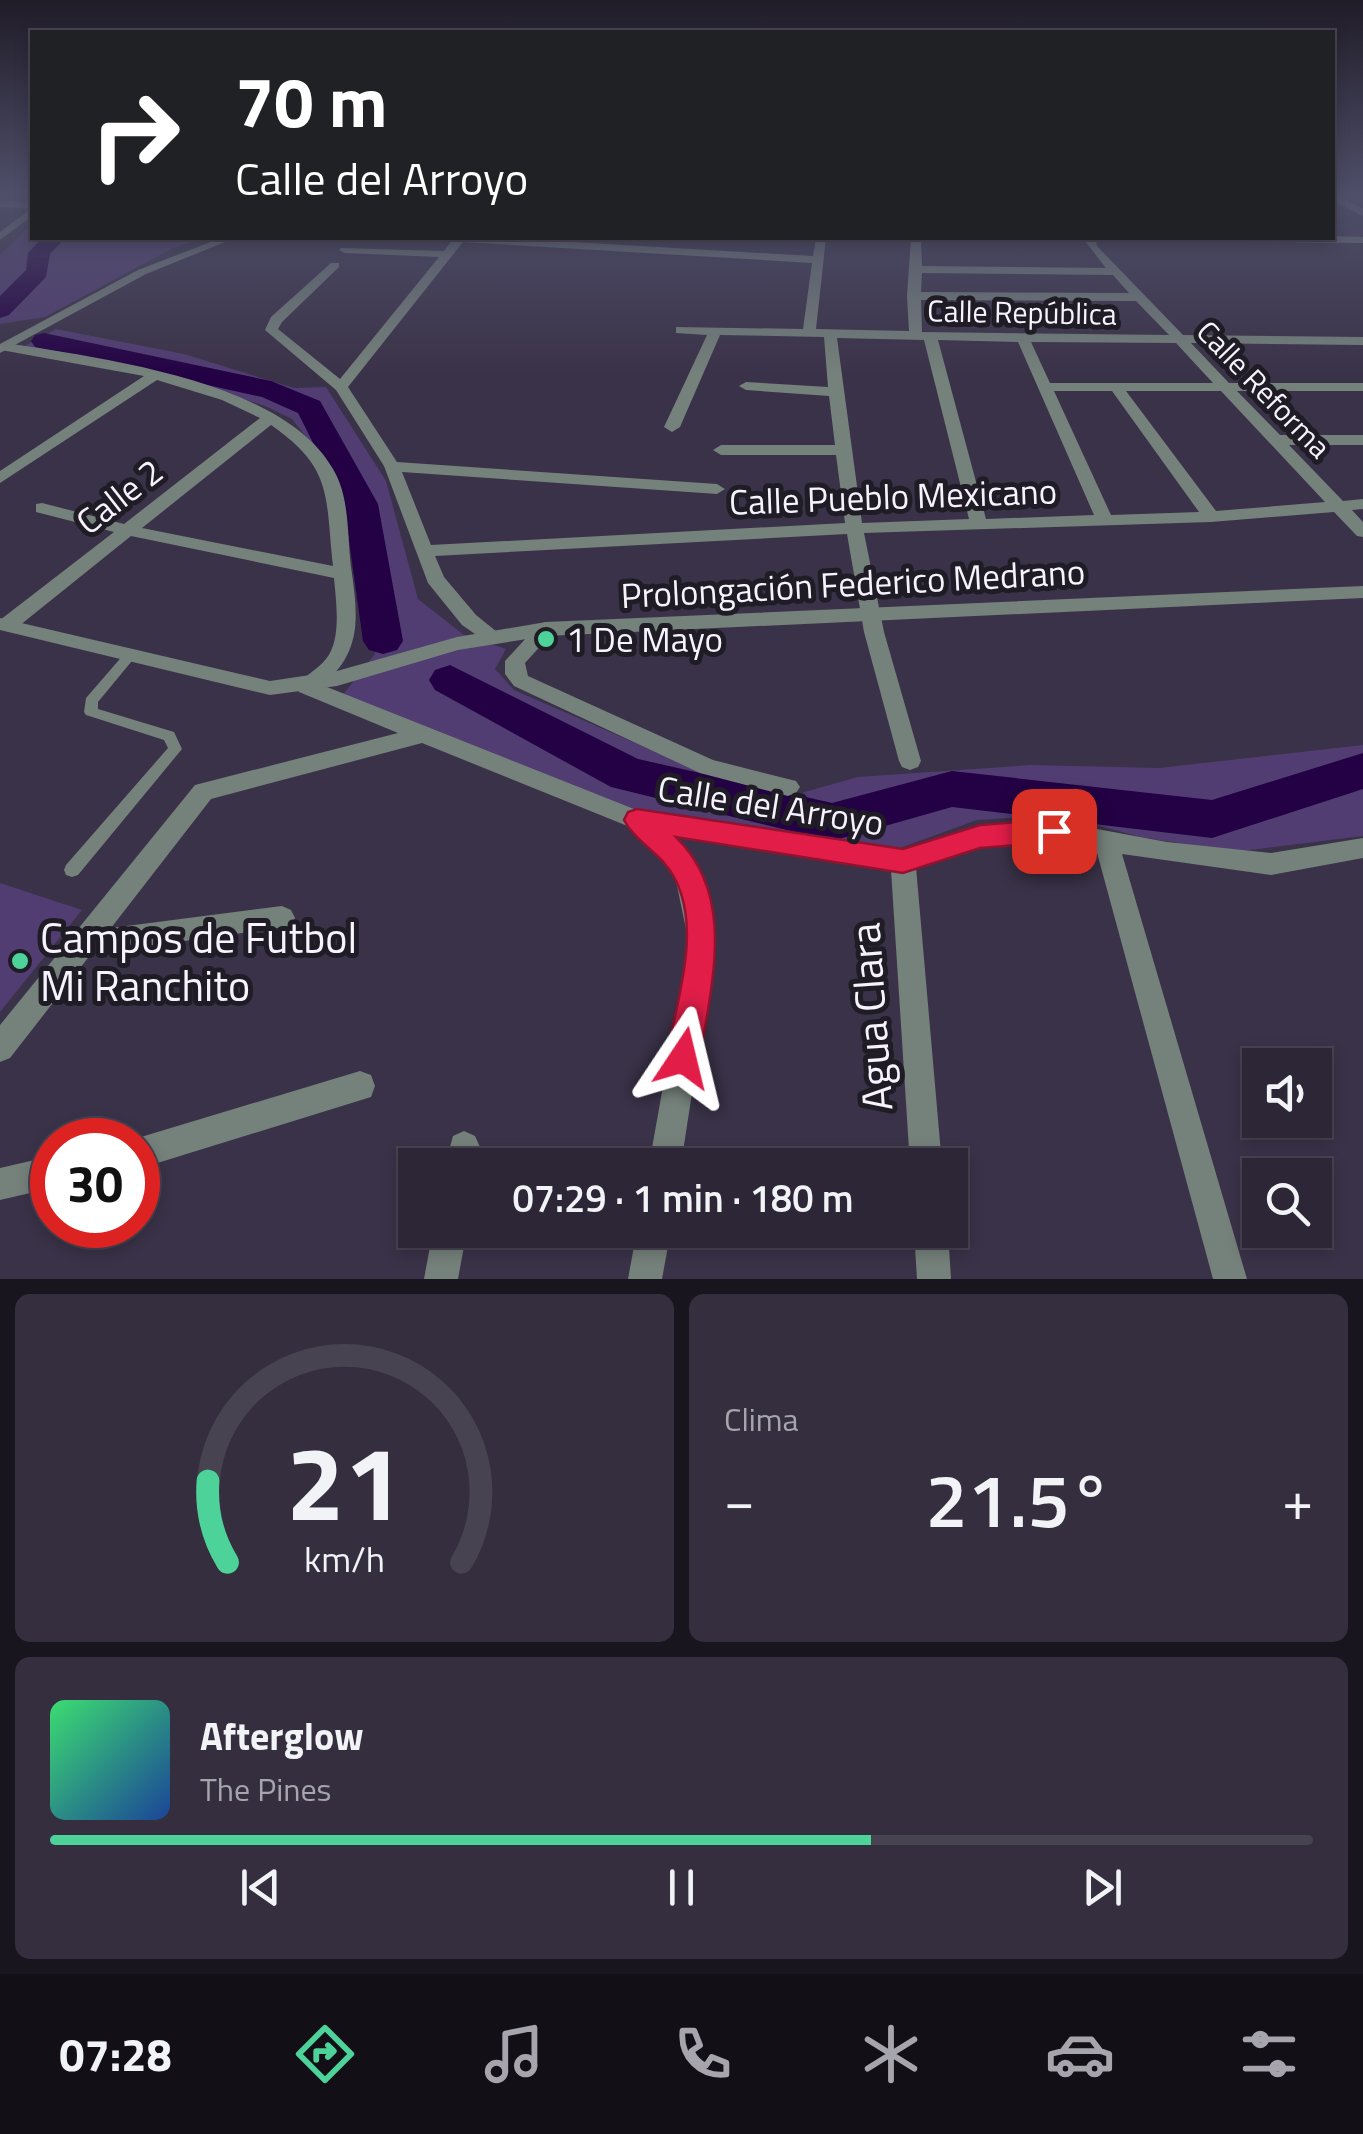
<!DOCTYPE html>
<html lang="es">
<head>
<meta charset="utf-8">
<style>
	:root { --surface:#2c2636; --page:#342e3e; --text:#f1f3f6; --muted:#a6a5ad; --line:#484351; --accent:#4dd39a }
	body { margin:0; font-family:"Titillium Web",sans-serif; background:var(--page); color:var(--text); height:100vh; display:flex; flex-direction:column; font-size:38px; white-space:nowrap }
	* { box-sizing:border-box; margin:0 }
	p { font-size:32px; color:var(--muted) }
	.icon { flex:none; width:55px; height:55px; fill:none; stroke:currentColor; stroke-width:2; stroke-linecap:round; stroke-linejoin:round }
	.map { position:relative; height:1279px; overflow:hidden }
	.side { display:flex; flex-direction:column; gap:15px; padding:15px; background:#18151e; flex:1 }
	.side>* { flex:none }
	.banner { position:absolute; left:30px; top:30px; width:1305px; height:210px; border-radius:0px; box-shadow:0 5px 15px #0003,0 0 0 2px var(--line); background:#202124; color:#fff; overflow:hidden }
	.tools { position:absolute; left:1242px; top:1048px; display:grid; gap:20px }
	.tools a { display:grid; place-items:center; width:90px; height:90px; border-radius:0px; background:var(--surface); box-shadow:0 5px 15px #0003,0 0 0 2px var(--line); font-size:50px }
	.speed { position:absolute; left:30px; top:1118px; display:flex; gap:20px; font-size:50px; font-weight:700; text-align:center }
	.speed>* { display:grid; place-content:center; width:130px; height:130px; border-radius:50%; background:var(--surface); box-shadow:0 5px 15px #0003,0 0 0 2px var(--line); line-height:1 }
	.speed .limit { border:15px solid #d22; background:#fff; color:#111 }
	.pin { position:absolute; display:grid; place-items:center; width:85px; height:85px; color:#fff; margin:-42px; border-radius:20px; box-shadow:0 5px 15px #0006 }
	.me { position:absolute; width:110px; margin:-55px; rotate:10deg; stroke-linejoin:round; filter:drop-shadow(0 0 8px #0008) }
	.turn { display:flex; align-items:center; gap:35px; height:210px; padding:0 40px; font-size:45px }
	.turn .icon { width:130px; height:130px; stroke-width:2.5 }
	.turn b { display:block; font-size:70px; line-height:85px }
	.big { font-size:75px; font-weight:600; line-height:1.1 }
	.side .widget { flex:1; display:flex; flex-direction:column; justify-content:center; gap:15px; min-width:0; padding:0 35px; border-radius:15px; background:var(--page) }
	.side .dial { align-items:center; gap:0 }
	.dial svg { height:260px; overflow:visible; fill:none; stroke:var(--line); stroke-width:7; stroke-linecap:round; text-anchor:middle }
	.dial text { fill:var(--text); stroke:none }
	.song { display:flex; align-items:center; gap:30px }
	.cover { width:120px; height:120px; border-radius:15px; background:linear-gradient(135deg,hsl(140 70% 55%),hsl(220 70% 35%)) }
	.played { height:10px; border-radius:5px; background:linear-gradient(90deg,var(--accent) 65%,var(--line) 65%) }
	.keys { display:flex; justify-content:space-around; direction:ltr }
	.heat { display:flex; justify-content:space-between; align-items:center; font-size:55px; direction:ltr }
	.side .tiles { flex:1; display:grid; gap:15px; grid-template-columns:1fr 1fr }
	.widget:last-child { grid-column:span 2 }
	.trip { position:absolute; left:398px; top:1148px; width:570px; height:100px; border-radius:0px; background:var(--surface); box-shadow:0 5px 15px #0003,0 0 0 2px var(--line); font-weight:600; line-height:100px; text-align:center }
	.tabs { display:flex; height:160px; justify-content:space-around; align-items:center; background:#120f16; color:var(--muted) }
	.tabs .icon { width:70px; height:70px }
	.tabs .selected { color:var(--accent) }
	.tabs b { font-size:45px; color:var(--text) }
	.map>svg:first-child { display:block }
</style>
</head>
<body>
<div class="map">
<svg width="1363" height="1279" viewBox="0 0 1363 1279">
	<rect width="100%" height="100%" fill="#3a3248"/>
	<!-- green -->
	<g fill="#513d72">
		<path d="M32,224V238H205L173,248L45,317L0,324V255Z"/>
		<path d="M56,329L184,354L294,388L326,387L386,481L418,599L464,635L506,649L495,669L514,690L706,774L794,795L858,777L1031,765L1159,768L1363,745V836L1233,852L1141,837L1058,815L977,820L900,848L633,809L342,696L375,654L333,471L292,419L265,406L152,370L23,347Z"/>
		<path d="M0,883L82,910L0,1012Z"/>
	</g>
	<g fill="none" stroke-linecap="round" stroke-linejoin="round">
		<!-- river -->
		<g fill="#230144" fill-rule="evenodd">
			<path d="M42,238H65L50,254L46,277L9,315L0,318V296L26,270L28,253Z"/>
			<path d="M44,333L271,381L320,401L378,504L403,641L397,650L383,654L369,650L363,641L344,504L298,413L262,397L35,347L31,341L35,335Z"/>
			<path d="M450,665L638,759L832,803L952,771L1212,800L1363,753V789L1212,838L952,807L832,841L611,787L435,690L429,680L435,670Z"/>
		</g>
		<!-- service -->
		<path fill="#75817b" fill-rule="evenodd" d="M130,652L136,656L98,702V709L174,732L182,749L78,875L72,877L66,875L64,870L66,865L168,748L164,740L86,715L84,712L86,698L125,653Z"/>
		<!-- minor -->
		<g fill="#75817b" fill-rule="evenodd">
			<path d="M1332,196H1339L1363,209V216L1332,200Z"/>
			<path d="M0,201L32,202V208L0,207Z"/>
			<path d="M1332,236L1363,237V243L1155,241L1150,238Z"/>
			<path d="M454,238H504L813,256L816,238H826L816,329L909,331L907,296L911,238H921L922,266L1106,268L1085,241H952L947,238H1105L1096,241L1097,246L1183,335L1363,337V345L1191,343L1229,383H1363V391H1237L1280,435H1363V445H1289L1343,501L1363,499V509L1352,510L1363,522V537L1357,536L1334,512L1211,522L864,533L884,632L921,761L918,767L910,770L902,767L899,761L864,632L847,534L435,556L444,577L476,615L502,636L499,641H485L462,625L428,583L384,466L336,390L265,330L271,317L331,263H339V267L282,322L278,329L340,379L439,257L345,253L339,250L341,248L444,251ZM463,242L812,263L803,329L676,327V333L707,335L664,427L672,432L680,427L720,335L824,337L828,387L746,382L739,386L746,390L829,396L835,445H721L713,450L721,455H836L845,523L431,545L402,472L717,494L725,489L717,484L397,462L348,387ZM922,273L1113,275L1129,293L921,292ZM921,300L1136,301L1169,335L922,332ZM837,338L924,340L969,519L862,523ZM938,340L1018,342L1094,515L986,519ZM1031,342L1176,343L1213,383H1050ZM1054,391H1112L1199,512L1111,515ZM1126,391H1221L1325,502L1216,511Z"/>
			<path d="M6,343C99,358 283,380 333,469C350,497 347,535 351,567C358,615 363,652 322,685L639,811L903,851L980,826L1020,821H1054L1167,842L1271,853L1363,838V858L1271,875L1122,854L1247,1279H1213L1096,849C1022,835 985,844 916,867L942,1165H910L891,870L669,835C730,897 712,964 700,1041C694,1082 687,1124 681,1165H649L687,951L686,929L676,881L660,858L630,827L422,743L211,799L111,928L282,906L291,910L295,918L291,926L91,954L10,1058L0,1062V1025L195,785L398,733L299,692L295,687C304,676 317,670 326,659C342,639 336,602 334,578L131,536L14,630H0V620L114,532L36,512V504L42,503L124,524L260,418L222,400L157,380L0,483V471L144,376L1,350V344ZM271,425C334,469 325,496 333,566L142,528Z"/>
			<path d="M546,622L556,629L525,663L528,676L713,760L796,781L800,787L796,793L788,796L700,773L514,686L505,674V661L539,624Z"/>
			<path d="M360,1071L371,1075L375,1086L371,1097L138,1169V1140H131Z"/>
			<path d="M464,1131L475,1136L480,1147L477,1165H445L453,1136Z"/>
			<path d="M52,1156V1188L0,1200V1168Z"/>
			<path d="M433,1230H467L458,1279H424Z"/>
			<path d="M637,1230H671L662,1279H628Z"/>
			<path d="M914,1230H948L951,1279H917Z"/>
		</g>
		<!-- tertiary -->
		<g fill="#75817b" fill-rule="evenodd">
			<path d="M32,208V216L0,240V232Z"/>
			<path d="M221,238H235L146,274L0,353V344L138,270Z"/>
			<path d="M1363,586V598L546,636L458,650L337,686L270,695L0,630V618L270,681L337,671L457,637L546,622Z"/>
		</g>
	</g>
	<!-- sky -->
	<linearGradient id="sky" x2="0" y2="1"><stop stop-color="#201c28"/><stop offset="0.52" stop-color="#4f4f6a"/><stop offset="1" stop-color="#4f4f6a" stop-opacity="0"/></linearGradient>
	<rect width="1363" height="375" fill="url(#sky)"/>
	<!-- route -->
	<path fill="#e11d48" stroke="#92132f" stroke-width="2.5" d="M637,809L903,849L980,825L1054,819L1063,823L1067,831L1063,839L1054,842L980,848L903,873L676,837C737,896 711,985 700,1058L695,1070L683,1075L671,1070L666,1058C676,1004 702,931 675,879C663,854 636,843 624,820L628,812Z"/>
	<!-- markers -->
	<g fill="#4dd39a" stroke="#201c26" stroke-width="4">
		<circle cx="546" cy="639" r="10"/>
		<circle cx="20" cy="961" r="10"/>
	</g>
	<g text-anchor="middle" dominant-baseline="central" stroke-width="10" stroke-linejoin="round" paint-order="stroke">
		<!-- far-street labels -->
		<g font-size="30" fill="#f6f3fe" stroke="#201c26">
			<text transform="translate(1022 312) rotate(1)">Calle República</text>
			<text transform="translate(1264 389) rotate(46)">Calle Reforma</text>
		</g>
		<!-- street labels -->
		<g font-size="35" fill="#f6f3fe" stroke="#201c26">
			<text transform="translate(119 496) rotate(-38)">Calle 2</text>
			<text transform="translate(893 496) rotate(-2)">Calle Pueblo Mexicano</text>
			<text transform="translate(853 583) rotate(-3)">Prolongación Federico Medrano</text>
			<text transform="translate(771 805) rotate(9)">Calle del Arroyo</text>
		</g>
		<!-- poi labels -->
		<g font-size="35" fill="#f6f3fe" stroke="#201c26" text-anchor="start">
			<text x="566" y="639">1 De Mayo</text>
		</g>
		<!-- near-poi labels -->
		<g font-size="42" fill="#f6f3fe" stroke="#201c26" text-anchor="start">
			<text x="40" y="937">Campos de Futbol<tspan x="40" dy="48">Mi Ranchito</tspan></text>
		</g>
		<!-- near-street labels -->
		<g font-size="42" fill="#f6f3fe" stroke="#201c26">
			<text transform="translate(870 1017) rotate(-94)">Agua Clara</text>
		</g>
	</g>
</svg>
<div class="tools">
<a><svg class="icon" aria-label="sound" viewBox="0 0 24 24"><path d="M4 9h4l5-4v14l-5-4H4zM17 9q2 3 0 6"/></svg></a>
<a><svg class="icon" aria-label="search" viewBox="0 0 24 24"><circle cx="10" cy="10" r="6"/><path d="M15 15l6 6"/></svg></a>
</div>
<div class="speed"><div class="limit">30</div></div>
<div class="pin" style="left:1054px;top:831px;background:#d93025"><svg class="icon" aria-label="arrive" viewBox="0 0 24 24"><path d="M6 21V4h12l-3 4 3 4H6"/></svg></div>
<svg class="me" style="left:683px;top:1058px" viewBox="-20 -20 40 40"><path d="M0-17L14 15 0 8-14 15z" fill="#e11d48" stroke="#fff" stroke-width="4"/></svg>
<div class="trip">07:29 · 1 min · 180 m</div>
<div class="banner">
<div class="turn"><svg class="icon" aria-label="right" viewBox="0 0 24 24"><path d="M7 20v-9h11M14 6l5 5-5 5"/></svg><div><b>70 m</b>Calle del Arroyo</div></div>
</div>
</div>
<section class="side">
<div class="tiles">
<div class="widget dial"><svg viewBox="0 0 100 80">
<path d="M14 69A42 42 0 1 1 86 69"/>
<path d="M14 69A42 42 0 0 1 8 44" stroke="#4dd39a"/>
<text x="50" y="56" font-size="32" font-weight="700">21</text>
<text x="50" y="72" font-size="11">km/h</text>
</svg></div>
<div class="widget"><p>Clima</p>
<div class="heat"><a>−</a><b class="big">21.5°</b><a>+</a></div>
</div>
<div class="widget">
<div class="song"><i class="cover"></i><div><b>Afterglow</b><p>The Pines</p></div></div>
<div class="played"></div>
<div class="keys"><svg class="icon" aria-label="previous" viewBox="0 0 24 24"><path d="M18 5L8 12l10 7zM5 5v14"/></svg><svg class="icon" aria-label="pause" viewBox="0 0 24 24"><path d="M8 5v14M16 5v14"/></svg><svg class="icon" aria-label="next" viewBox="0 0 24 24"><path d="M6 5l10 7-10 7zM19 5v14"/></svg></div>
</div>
</div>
</section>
<nav class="tabs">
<b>07:28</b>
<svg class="icon selected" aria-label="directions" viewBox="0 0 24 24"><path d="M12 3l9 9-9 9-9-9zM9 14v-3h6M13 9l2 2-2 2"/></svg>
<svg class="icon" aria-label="music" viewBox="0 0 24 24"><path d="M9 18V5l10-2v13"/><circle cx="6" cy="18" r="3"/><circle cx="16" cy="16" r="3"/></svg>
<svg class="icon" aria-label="phone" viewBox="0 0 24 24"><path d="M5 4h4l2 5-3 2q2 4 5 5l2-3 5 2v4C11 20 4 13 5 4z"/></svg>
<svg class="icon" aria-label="climate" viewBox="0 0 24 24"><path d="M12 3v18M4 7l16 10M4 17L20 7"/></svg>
<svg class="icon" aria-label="car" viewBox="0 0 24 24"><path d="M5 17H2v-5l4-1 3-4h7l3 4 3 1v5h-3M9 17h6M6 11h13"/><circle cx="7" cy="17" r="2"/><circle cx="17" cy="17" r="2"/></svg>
<svg class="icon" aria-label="filters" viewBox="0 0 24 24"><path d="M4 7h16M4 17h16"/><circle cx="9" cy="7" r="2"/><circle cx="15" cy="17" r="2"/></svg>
</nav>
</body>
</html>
